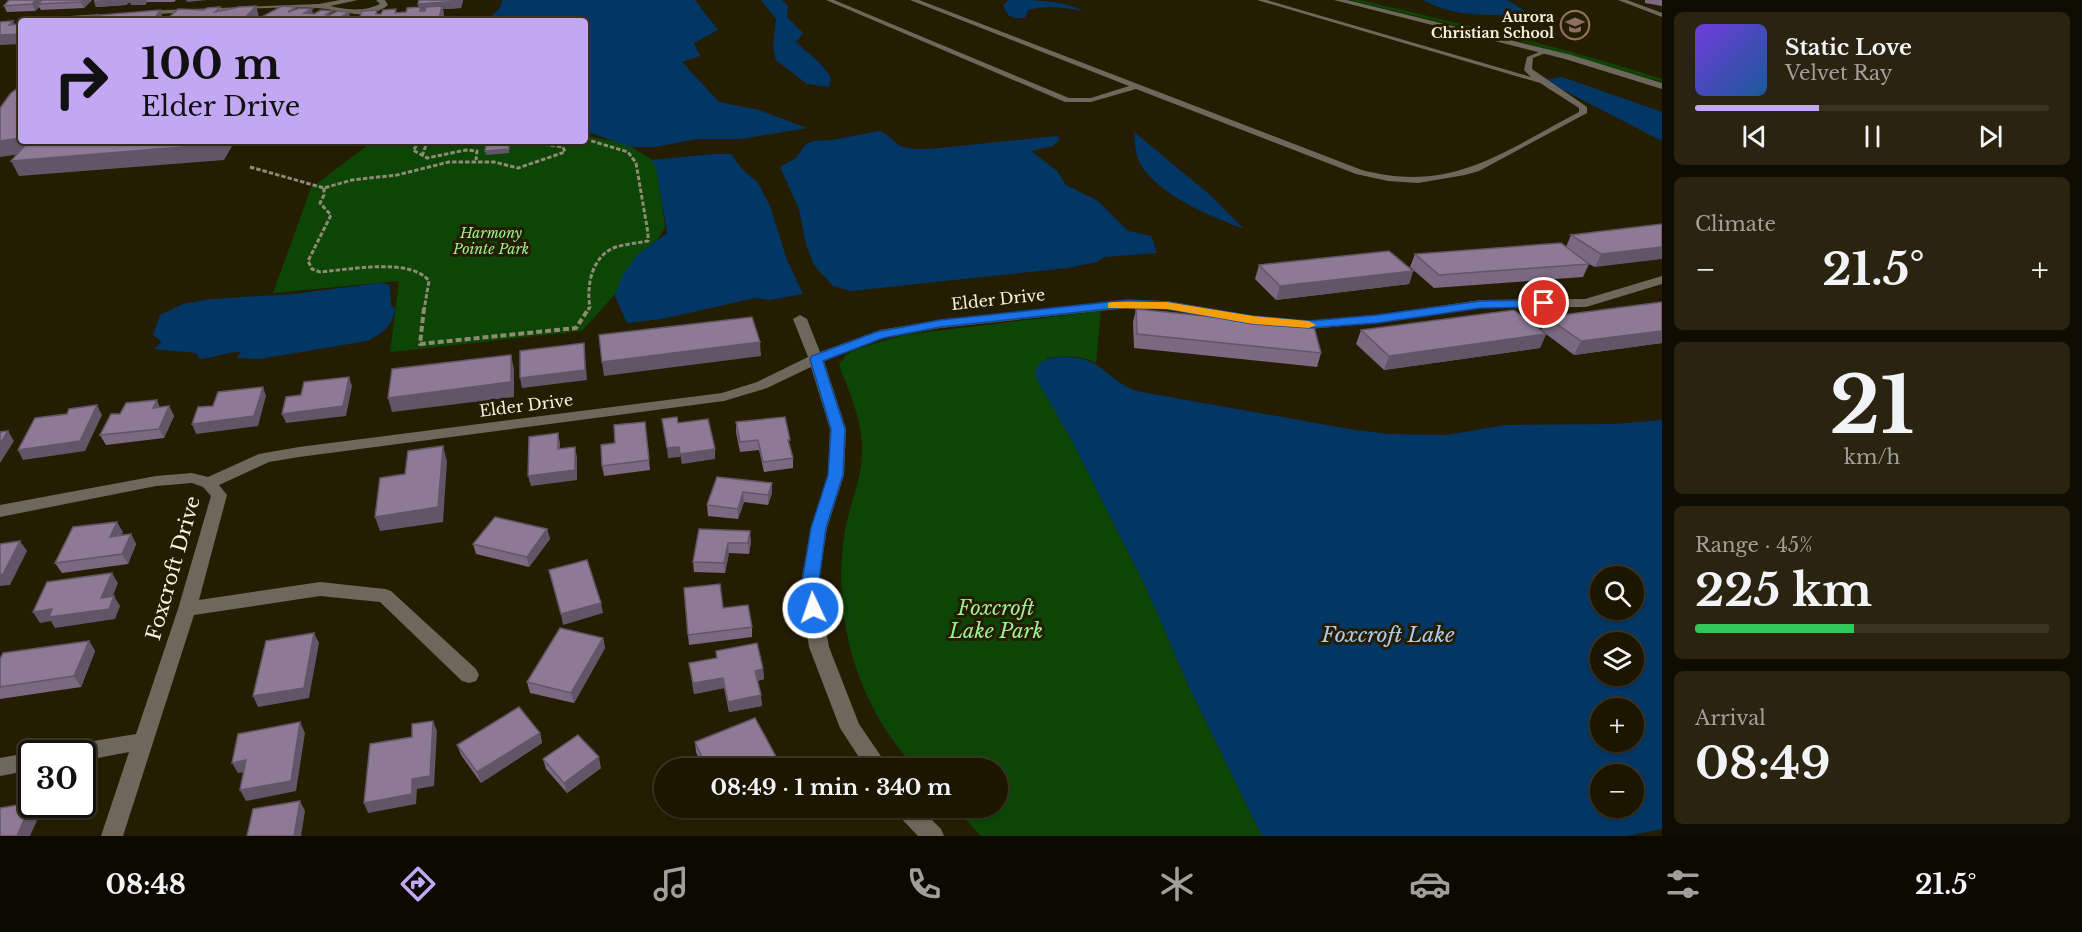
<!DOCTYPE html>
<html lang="en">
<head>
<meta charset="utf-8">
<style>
	:root { --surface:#1c1601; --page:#292310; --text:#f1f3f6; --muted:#a09f99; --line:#3a3523; --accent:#c2a8f3 }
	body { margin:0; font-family:"Libre Baskerville",serif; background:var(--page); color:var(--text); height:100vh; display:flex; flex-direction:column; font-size:22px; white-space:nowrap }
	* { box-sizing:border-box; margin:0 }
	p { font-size:20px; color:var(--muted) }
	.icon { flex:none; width:33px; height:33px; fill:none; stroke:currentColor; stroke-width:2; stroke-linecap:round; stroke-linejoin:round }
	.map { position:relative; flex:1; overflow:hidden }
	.drawer { display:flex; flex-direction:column; gap:12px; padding:12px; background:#0f0c01; width:420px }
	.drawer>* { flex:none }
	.top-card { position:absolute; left:18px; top:18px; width:570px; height:126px; border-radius:6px; box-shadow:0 2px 4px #0004,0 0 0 2px var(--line); background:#c2a8f3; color:#111; overflow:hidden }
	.controls { position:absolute; left:1590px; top:566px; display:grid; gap:12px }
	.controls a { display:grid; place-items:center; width:54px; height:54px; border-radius:50%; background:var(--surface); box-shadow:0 2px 4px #0004,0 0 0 2px var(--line); font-size:30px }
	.speed { position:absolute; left:18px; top:740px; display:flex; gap:12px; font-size:30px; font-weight:700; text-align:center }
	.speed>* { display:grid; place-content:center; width:78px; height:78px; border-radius:50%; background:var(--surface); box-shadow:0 2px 4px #0004,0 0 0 2px var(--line); line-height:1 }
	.speed .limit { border:3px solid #111; border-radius:9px; background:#fff; color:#111 }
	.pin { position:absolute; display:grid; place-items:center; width:51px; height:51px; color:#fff; margin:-26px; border:3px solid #fff; border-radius:50%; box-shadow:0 2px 6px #0007 }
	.me { position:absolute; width:66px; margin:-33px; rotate:357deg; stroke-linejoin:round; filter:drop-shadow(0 0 4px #0008) }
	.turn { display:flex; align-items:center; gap:21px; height:126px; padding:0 24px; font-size:27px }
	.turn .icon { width:78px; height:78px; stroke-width:2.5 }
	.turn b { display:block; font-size:42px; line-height:51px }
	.big { font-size:45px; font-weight:700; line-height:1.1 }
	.drawer .tile { flex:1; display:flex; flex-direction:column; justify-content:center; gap:9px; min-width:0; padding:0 21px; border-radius:9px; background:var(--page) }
	.drawer .dial { align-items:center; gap:0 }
	.dial b { font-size:78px; line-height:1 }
	.song { display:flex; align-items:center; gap:18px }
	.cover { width:72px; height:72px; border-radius:9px; background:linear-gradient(135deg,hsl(260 70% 55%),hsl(210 70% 35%)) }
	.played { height:6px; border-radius:3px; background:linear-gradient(90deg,var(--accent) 35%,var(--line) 35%) }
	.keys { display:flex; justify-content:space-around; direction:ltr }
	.heat { display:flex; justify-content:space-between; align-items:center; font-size:33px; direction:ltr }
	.charge { height:9px; border-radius:4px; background:linear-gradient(90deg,#34c759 45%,var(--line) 0) }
	.trip { position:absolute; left:654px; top:758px; width:354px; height:60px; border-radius:30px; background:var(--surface); box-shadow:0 2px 4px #0004,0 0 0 2px var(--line); font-weight:700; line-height:60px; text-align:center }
	.menu { display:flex; height:96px; justify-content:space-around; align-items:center; background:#0b0900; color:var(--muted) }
	.menu .icon { width:42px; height:42px }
	.menu .selected { color:var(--accent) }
	.menu b { font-size:27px; color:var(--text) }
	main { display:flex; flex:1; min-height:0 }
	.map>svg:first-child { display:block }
</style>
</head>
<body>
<main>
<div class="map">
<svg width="1662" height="836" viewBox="0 0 1662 836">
	<rect width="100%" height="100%" fill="#251d01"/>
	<!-- green -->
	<g fill="#0d4507">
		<path d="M1349,0H1360C1462,24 1563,47 1662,79V82L1516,40Z"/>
		<path d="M585,136L625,143L656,162L665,227L645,261L582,331L390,352L399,281L273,293L311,188L373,141H585Z"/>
		<path d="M1101,311L1096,363C1080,355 1065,356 1047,358L1038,381L1072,441L1146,587L1189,687L1262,836H981L954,807H998V768H916C858,707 832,619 844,537C848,506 863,480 862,448C862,419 849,392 839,365L846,355L854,350L903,335Z"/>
	</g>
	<!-- water -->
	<g fill="#023665" fill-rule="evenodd">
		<path d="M502,0H695L718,30L694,43L700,56L682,62L719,102L759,110L807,128L741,139H697L655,147H631L585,131V21H493V15L501,6Z"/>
		<path d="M761,0H782L788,6L787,17L803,33L796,42C810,56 821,60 831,78L829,87L807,84L776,60L773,48L776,19Z"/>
		<path d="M1009,0C1034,0 1063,0 1083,11C1065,8 1046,5 1028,10L1025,18H1015L1008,15L1003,5Z"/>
		<path d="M1423,0H1507L1530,14L1521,16C1484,14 1457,18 1423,0Z"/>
		<path d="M1562,77L1662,112V141L1544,80Z"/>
		<path d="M879,131C888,134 891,139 899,145C907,150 920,149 929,149L1057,136L1060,139L1053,146L1031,151L1057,171L1066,185L1098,201L1128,231L1151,236L1157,253L1105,257L1097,262L1068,268L851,291L833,286L814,265L806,244L799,209L780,167L796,158L806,144L814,141L832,140Z"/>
		<path d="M1134,132L1210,195L1244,229C1211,216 1164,198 1143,168C1135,157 1135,144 1134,132Z"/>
		<path d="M713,154H731L742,169L758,183L770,206L787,260L803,294L770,300L755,298L662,319L627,323L615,296L622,277L636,256L667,233L656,167L651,160Z"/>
		<path d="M380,283L390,285L391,305L395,309C393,326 382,334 367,341L260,359L237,358L241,352C228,351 214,358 200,359L196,353L154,349L162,342L153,335L160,315L183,304L211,299L293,294Z"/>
		<path d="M1061,357C1104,356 1101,377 1136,391L1355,430L1389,434L1447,435L1505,425L1616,424L1662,420V829L1627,836H1262L1189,687L1146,587L1072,441L1038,381L1035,371C1041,359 1048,358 1061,357ZM1600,576H1634V609H1600ZM1600,642H1634V675H1600ZM1600,708H1634V741H1600ZM1600,774H1634V807H1600Z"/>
	</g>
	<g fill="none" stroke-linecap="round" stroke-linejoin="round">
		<!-- path-far1 -->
		<g stroke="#908973" stroke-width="3" stroke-dasharray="4.5 2" stroke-linecap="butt">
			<path d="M585,139L628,152L636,163L648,233V241C637,243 626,244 616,247C592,255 586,286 590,307L588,310"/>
			<path d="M421,141L413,150L427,158L466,150L477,151L476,160"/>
			<path d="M422,156L426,145L432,141"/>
			<path d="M250,167L324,188L352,180L397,175L449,162H494L518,168L565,152L563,147L535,143L538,141"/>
			<path d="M324,188V195L320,203L331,215L308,261L312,269L320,272C347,270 411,257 429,281L424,310"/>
		</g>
		<!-- path -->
		<path stroke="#908973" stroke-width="4" stroke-dasharray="6 3" stroke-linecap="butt" d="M424,308L420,344L576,328L589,308"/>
		<!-- service -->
		<g fill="#6d685b" fill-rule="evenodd">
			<path d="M826,0H834L1069,98H1091L1129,86L910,0H919L1362,170C1452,194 1504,151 1579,112V108L1540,83L1257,0H1267L1531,77L1524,70L1527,57L1544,50H1548V52L1533,58L1532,69L1587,107V113L1479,171L1465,175L1418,183L1388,181L1356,174L1136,89L1091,102H1065Z"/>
			<path d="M1618,0H1627L1662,13V17Z"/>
		</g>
		<!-- minor -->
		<g fill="#6d685b" fill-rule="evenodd">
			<path d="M340,0H358L330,6C348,10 364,12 380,4L376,0H385L388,5C366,23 341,9 317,8C259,6 199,12 141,15L137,13L141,11L319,4Z"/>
			<path d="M99,14L100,16L96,18L24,21L28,19Z"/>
			<path d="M1662,276V284L1586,307L1481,308L1377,323L1309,329L1253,324L1167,309L1127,308L940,328L883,338L824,361L846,429L844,475L827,528L818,588L829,647L859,724L889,768H866L840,728L809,647L800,588L811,528L828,475L830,429L811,367L767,388L724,401L299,457L269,462L219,485L227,495L199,600L320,582L385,589L391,591L476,669L479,675L476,681L469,683L462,681L380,602L320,596L194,615L123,836H101L129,752L82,761V753H65L68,747L75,744L136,734L178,609L211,496L203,487L192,483L156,486L0,517V505L156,476L192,473L208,477L259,454L299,447L722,393L757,382L808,357L793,319L800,315L807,319L820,352L880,330L940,320L1127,300L1167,301L1253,316L1309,321L1377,315L1481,300L1585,299Z"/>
			<path d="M32,752L35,753H32V770L0,776V758Z"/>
			<path d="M894,807H919L941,829L944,836H918L897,814Z"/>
		</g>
		<!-- tertiary -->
		<path fill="#6d685b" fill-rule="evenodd" d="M1334,0H1347L1571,55L1662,83V89L1565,59Z"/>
	</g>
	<!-- wall -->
	<g fill="#7a6980">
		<path d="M9,0H92L84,8L41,10L39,7L35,11L7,12L4,6Z"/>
		<path d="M94,0H176L174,2H147L145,5H131L130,2L126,5L96,7Z"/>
		<path d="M419,0H463L461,8L443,9L444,16L443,21H358L378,14L406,12L419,7L418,4Z"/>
		<path d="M1645,0H1662V6L1645,3Z"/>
		<path d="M220,7L221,11L259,16L255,21L166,20L204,10Z"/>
		<path d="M1662,224L1595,267L1589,264L1583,277L1434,288L1410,267L1415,254L1566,247L1571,235Z"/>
		<path d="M1259,265L1413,271L1409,284L1276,300L1255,279Z"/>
		<path d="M1662,302V343L1574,355L1546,334L1540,348L1384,370L1356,344L1361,330H1541L1547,317Z"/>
		<path d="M1136,309L1321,353L1317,367L1134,348L1133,322Z"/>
		<path d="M169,406L174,416L164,438L106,445L100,435L120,414Z"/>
		<path d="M645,422L650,470L604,476L602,466Z"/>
		<path d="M736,422L790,449L793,458V468L764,472L759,450L740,452L736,432Z"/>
		<path d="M717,477L772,493L768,505L744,502L738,519L708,516L707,505Z"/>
		<path d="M547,529L550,539L529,567L476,554L473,544Z"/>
		<path d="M699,529L751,541L749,554L729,553L725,573L694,572L693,562Z"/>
		<path d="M123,532L121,535L131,534L136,544L128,564L62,573L55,563Z"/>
		<path d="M723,608L752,627V637L689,645L688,635Z"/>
		<path d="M603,638L605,648L574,703L530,693L527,682Z"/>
		<path d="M89,641L95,651L81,687L0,699V659Z"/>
		<path d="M689,663L763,669L764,679L758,681L762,706L729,712L724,688L694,694Z"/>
		<path d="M540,733L542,743L481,783L461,755L457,745Z"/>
		<path d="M695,742L780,768H703L696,752Z"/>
		<path d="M543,759L601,768L567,793L546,769Z"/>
	</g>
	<!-- shaded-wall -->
	<g fill="#635568">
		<path d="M36,0H43L38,4L39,7L35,11L32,4Z"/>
		<path d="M83,0H92L84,8L81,2Z"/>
		<path d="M103,0H146L147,2L145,5H131L130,2L126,5L96,7L94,1Z"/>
		<path d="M186,0H207L187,2Z"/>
		<path d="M463,0L461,8L443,9L444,16L443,21H439V19L441,9L422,10L423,17L422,21L418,4Z"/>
		<path d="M256,6L259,16L255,21H247L246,17Z"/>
		<path d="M312,9L314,19L304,13Z"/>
		<path d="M160,10L164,20L163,21H153Z"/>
		<path d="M349,12L351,21H335Z"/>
		<path d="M13,21L17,31L21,34V44L0,45V35Z"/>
		<path d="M21,138V141H36L41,151L0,157V141Z"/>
		<path d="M221,141H235L224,160L19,176L11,161Z"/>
		<path d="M509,141V153L486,155L485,151Z"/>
		<path d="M1662,247V259L1595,267L1601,254Z"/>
		<path d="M1413,271L1409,284L1276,300L1280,286Z"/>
		<path d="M1662,331V343L1574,355L1581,341Z"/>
		<path d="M1546,334L1540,348L1384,370L1389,356Z"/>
		<path d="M760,342L761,356L604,376L602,362Z"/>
		<path d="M584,343L587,380L522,388L520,378Z"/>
		<path d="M511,355L514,369V397L392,412L388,398Z"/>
		<path d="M349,377L352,386L346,416L286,423L282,414Z"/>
		<path d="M263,387L266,396L258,426L196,434L192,424Z"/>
		<path d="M157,400L161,410L153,408Z"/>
		<path d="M97,405L102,415L85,451L23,460L18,450Z"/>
		<path d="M169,406L174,416L164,438L159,429Z"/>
		<path d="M8,431L14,441L0,463V444Z"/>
		<path d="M558,433L560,443V459L558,449Z"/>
		<path d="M443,446L447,461L443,522L380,531L375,517Z"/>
		<path d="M575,447L577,457V480L531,486L528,476Z"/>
		<path d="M679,447L680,457L668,458L667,448Z"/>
		<path d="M715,449V459L682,464L680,454Z"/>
		<path d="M772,483V493L768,505V495Z"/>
		<path d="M743,492L744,502L738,519V509Z"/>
		<path d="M117,522L123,532L116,547L110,537Z"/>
		<path d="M547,529L550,539L529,567L527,557Z"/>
		<path d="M750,531L751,541L749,554L748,543Z"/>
		<path d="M131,534L136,544L128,564L122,554Z"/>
		<path d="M20,541L27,551L10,585L0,586V575Z"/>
		<path d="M728,543L729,553L725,573L724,563Z"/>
		<path d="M112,573L118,583L108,608L101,598Z"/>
		<path d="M114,596L120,606L115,619L55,628L51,621L40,623L33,612Z"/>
		<path d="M601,603L603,613L563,625L561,614Z"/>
		<path d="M314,633L319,643L309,698L258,707L253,696Z"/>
		<path d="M603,638L605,648L574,703L571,693Z"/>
		<path d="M89,641L95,651L81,687L74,676Z"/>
		<path d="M763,669L764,679L756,681L755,671Z"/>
		<path d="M723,678L724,688L694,694L693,683Z"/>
		<path d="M761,695L762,706L729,712L728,702Z"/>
		<path d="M433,721L437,731L434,786L417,789L416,804L368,813L364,803L412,779Z"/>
		<path d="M300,722L305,733L296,791L246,801L240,790Z"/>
		<path d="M540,733L542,743L481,783L477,772Z"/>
		<path d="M599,757L601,768L567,793L564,783Z"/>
		<path d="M246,760L252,771L238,773L232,763Z"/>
		<path d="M780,764V768H771Z"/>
		<path d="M300,801L305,811L301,836H294Z"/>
		<path d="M32,804L40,814L30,836H17Z"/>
	</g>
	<!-- building -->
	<g fill="#8e7a95" stroke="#635568" stroke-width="1.5">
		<path d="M9,0H36L32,4L4,6Z"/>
		<path d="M42,0H83L81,2L38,4Z"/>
		<path d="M419,0H460V1L418,4Z"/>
		<path d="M256,6L246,17L166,20L178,9L204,10L207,8L220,7L215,12L239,7Z"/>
		<path d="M282,6L296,7L288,12L300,8L312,9L304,13L314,14L321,10L333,11L325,15H330L337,11L349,12L335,21L256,20Z"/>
		<path d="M442,6L439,19L409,21H358L362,11L377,10L376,14H381L383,10L396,9L395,13L406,12L407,8L421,7L420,11H425L426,7Z"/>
		<path d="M160,10L153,21H73L77,17Z"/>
		<path d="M60,18L57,21H42L44,19Z"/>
		<path d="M38,19L37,21H22L23,20Z"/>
		<path d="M13,21L9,25L19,24L21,22V34L0,35V22Z"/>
		<path d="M21,86V138L0,141V108L11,93Z"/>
		<path d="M29,141H221L219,144L11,161Z"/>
		<path d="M509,141V149L485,151L486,143Z"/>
		<path d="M1662,224V247L1601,254L1571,235Z"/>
		<path d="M1561,243L1589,264L1439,275L1415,254Z"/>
		<path d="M1389,251L1413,271L1280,286L1259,265Z"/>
		<path d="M1662,302V331L1581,341L1547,317Z"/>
		<path d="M1136,309L1314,327L1321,353L1137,334Z"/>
		<path d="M1514,310L1546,334L1389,356L1361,330Z"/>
		<path d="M752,317L760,342L602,362L599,335Z"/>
		<path d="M584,343L585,370L520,378V351Z"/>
		<path d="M511,355V382L388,398L392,369Z"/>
		<path d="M349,377L343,406L282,414L286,397L301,395L304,382Z"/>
		<path d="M263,387L254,416L192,424L198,407L213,406L218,392Z"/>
		<path d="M157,400L153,408L169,406L159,429L100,435L111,414H120L126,403Z"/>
		<path d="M97,405L80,441L18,450L35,418L67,414L69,409Z"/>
		<path d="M677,417L678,423L708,419L715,449L680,454L679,447L667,448L662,419Z"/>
		<path d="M785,417L790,440H788L793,458L763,462L758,440L740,442L736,422Z"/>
		<path d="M645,422L649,460L602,466L601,445L615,443L614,425Z"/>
		<path d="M8,431L0,444V432Z"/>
		<path d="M558,433V449L575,447V470L528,476L529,437Z"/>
		<path d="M443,446L438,507L375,517L380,478L405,474L408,451Z"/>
		<path d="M717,477L772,483L768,495L743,492L738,509L707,505Z"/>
		<path d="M495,517L547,529L527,557L473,544Z"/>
		<path d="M117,522L110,537L131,534L122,554L55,563L73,527Z"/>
		<path d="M699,529L750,531L748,543H728L724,563L693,562Z"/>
		<path d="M20,541L3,574L0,575V544Z"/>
		<path d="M587,560L601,603L561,614L549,570Z"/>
		<path d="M112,573L101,598L114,596L109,609L49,617L52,609L33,612L47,582Z"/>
		<path d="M720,584L723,608L748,605L752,627L688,635L684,588Z"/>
		<path d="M560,628L603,638L571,693L527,682Z"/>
		<path d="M314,633L304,688L253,696L266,641Z"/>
		<path d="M89,641L74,676L0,687V659L3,653Z"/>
		<path d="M757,643L763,669L755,671L761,695L728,702L723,678L693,683L689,663L717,658L716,651Z"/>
		<path d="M519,707L540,733L477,772L457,745Z"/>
		<path d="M755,718L780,764L771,768H707L695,742Z"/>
		<path d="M433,721L430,776L412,779V794L364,803L370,744L412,737V724Z"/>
		<path d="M300,722L291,781L240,790L246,760L232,763L238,734Z"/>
		<path d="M578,735L599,757L564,783L543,759Z"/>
		<path d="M300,801L294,836H247L253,809Z"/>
		<path d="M31,803L17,836H0V808Z"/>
	</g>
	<!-- route -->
	<path fill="#1a73e8" stroke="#114b97" stroke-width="1.5" d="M1127,300L1167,302L1253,316L1309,321L1377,315L1481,301L1544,300L1550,303L1544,307L1481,308L1377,323L1309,328L1253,324L1167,309L1127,307L940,327L883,338L823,361L845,429L843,475L826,528L818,588L821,608L819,612L813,614L807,612L801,588L811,528L828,475L831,429L810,359L812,356L876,332L940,320Z"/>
	<!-- slow -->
	<path fill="#f59e0b" d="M1112,302H1167L1253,316L1309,321L1316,325L1309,328L1253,324L1167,309L1108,308V303Z"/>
	<!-- icons -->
	<defs>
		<g id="school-ring" transform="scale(1.5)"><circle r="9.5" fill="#251d01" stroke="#8d6e63" stroke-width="1.5"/><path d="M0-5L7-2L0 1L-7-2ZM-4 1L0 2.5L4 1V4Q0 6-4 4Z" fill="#8d6e63"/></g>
	</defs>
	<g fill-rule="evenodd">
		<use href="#school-ring" x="1575" y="25"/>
	</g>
	<g text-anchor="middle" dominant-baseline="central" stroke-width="6" stroke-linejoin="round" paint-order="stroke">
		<!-- far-poi labels -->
		<g font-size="14" font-weight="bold" fill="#f6f1e0" stroke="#251d01" text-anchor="end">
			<text x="1554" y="17">Aurora<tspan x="1554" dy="16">Christian School</tspan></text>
		</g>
		<!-- far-park labels -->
		<g font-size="14" font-style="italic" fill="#9ef193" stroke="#251d01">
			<text x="491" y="233">Harmony<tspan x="491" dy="16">Pointe Park</tspan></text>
		</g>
		<!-- street labels -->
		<g font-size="16" fill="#f6f1e0" stroke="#251d01">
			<text transform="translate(998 299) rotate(-6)">Elder Drive</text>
			<text transform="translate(526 405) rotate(-7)">Elder Drive</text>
		</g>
		<!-- near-street labels -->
		<g font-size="20" fill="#f6f1e0" stroke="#251d01">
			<text transform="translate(173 568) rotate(-74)">Foxcroft Drive</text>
		</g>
		<!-- near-park labels -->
		<g font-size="20" font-style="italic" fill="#9ef193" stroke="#251d01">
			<text x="996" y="608">Foxcroft<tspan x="996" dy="23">Lake Park</tspan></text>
		</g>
		<!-- near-water labels -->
		<g font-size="21" font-style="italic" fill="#accbef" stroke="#251d01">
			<text x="1388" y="635">Foxcroft Lake</text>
		</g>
	</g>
</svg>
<div class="controls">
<a><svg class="icon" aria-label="search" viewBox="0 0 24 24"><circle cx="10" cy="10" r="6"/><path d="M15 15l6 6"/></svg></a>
<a><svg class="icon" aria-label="layers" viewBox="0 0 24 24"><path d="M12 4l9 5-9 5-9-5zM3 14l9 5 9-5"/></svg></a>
<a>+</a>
<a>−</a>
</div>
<div class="speed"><div class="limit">30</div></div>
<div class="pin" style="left:1544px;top:303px;background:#d93025"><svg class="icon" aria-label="arrive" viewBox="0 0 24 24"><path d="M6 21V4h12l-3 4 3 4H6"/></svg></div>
<svg class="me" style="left:813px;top:608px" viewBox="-20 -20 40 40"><circle r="17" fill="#1a73e8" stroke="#fff" stroke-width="3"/><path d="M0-11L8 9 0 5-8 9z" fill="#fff"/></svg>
<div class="trip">08:49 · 1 min · 340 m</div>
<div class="top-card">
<div class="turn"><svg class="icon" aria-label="right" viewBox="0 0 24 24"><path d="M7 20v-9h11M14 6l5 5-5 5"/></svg><div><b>100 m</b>Elder Drive</div></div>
</div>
</div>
<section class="drawer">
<div class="tile">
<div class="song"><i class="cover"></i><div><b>Static Love</b><p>Velvet Ray</p></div></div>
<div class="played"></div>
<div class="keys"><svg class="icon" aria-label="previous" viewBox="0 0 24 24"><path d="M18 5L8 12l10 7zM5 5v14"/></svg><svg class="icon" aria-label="pause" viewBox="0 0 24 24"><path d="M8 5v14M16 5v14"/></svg><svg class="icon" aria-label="next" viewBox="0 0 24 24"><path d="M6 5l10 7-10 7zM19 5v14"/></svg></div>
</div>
<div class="tile"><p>Climate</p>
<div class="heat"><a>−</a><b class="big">21.5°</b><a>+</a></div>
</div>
<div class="tile dial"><b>21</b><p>km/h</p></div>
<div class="tile"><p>Range · 45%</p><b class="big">225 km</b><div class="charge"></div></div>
<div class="tile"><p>Arrival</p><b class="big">08:49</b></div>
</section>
</main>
<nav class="menu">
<b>08:48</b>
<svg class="icon selected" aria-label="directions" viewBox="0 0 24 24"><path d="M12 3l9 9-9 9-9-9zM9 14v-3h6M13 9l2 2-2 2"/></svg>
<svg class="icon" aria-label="music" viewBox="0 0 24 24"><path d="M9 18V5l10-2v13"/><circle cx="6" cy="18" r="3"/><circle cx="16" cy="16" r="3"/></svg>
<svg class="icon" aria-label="phone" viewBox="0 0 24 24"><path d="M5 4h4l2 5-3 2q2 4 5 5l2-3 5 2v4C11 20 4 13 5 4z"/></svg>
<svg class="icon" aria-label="climate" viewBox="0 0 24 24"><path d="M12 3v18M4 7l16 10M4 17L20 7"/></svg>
<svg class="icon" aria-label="car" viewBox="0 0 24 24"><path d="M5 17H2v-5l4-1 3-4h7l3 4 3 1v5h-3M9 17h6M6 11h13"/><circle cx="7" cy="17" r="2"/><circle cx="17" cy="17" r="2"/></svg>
<svg class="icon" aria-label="filters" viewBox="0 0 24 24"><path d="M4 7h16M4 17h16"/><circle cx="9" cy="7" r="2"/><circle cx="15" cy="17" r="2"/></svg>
<b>21.5°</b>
</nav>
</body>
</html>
